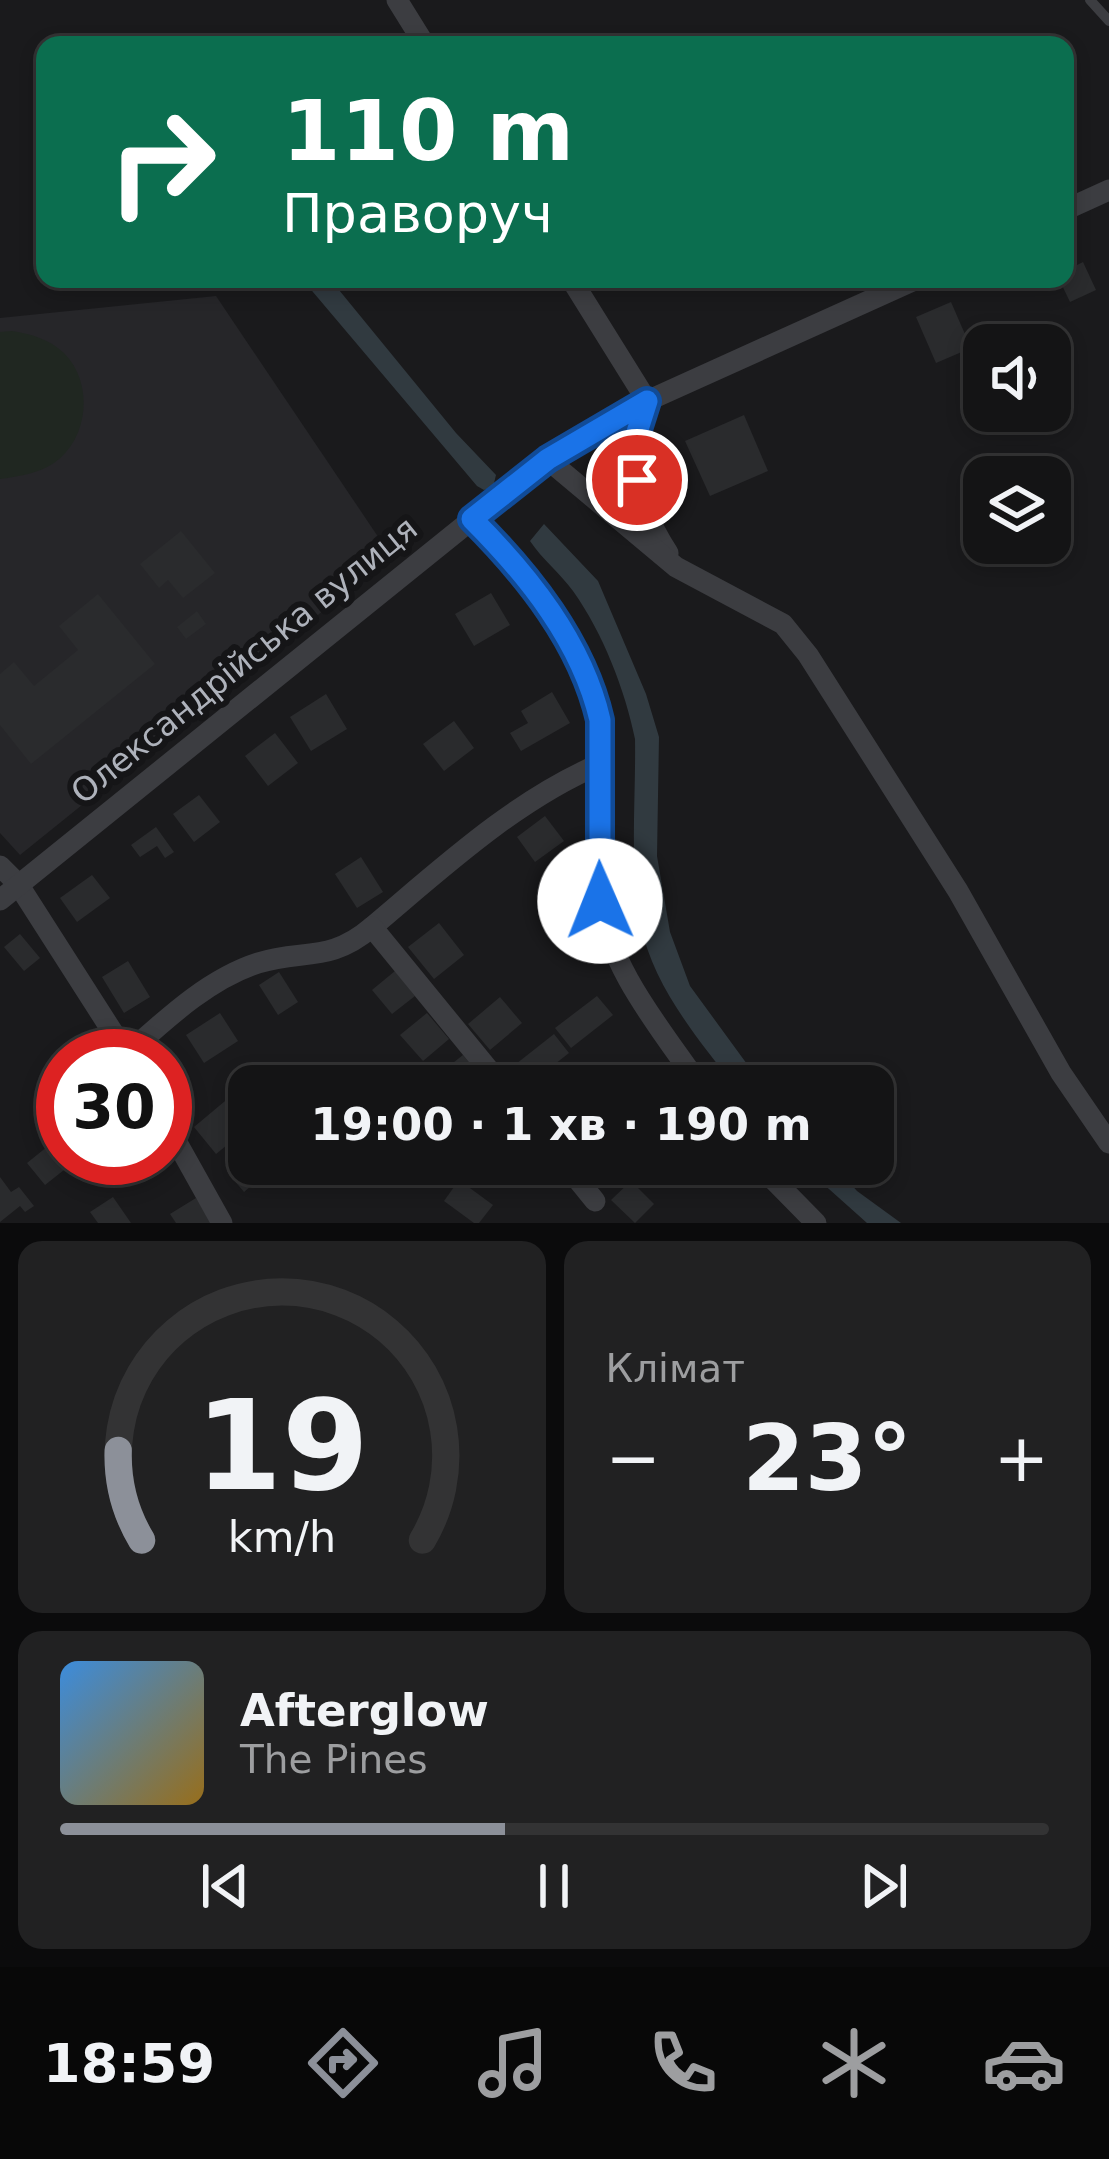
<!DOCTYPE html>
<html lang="uk">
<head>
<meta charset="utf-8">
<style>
	:root { --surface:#141415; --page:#212122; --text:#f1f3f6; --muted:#9d9ea0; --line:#333334; --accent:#8c9099 }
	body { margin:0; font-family:"DejaVu Sans",sans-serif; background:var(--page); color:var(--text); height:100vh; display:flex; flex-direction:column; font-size:45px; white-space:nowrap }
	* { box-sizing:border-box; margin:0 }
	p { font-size:39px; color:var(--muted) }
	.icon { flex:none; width:66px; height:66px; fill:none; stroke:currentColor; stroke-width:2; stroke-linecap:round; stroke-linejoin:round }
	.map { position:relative; height:1223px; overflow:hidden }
	.details { display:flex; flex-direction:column; gap:18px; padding:18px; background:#0b0b0c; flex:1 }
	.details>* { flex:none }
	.guide { position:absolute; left:36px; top:36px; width:1038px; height:252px; border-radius:24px; box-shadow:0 6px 18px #0003,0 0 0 3px var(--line); background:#0b6e4f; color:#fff; overflow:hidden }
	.buttons { position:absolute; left:963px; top:324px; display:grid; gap:24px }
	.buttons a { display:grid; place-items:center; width:108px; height:108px; border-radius:24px; background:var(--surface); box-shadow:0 6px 18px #0003,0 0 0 3px var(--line); font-size:60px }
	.speed { position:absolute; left:36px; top:1029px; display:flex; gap:24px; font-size:60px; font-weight:700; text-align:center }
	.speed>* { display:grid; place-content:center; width:156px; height:156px; border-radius:50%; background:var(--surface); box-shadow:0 6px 18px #0003,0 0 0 3px var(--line); line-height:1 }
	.speed .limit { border:18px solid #d22; background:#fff; color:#111 }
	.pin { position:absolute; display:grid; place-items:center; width:102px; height:102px; color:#fff; margin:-51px; border:6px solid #fff; border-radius:50%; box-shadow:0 3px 12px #0007 }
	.me { position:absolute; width:132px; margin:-66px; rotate:359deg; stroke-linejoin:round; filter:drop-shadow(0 0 9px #0008) }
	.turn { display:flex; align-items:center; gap:42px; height:252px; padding:0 48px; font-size:54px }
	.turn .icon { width:156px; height:156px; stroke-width:2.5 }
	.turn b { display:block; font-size:84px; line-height:102px }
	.big { font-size:90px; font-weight:800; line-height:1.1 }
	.details .widget { flex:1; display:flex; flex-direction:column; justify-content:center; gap:18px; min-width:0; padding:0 42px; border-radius:24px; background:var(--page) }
	.details .dial { align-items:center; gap:0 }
	.dial svg { height:312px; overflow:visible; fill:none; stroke:var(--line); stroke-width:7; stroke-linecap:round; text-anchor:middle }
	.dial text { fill:var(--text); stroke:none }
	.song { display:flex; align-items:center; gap:36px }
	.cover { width:144px; height:144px; border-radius:18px; background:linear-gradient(135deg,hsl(210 70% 55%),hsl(40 70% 35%)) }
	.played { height:12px; border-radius:6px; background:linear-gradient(90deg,var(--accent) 45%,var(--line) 45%) }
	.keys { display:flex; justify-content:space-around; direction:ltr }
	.heat { display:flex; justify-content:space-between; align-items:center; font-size:66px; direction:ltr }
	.details .tiles { flex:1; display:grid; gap:18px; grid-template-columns:1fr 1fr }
	.widget:last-child { grid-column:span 2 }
	.trip { position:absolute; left:228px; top:1065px; width:666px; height:120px; border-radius:24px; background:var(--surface); box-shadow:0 6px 18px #0003,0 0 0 3px var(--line); font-weight:800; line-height:120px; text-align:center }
	.tabs { display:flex; height:192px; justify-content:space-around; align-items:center; background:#080808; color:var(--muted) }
	.tabs .icon { width:84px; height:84px }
	.tabs .current { color:var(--accent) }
	.tabs b { font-size:54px; color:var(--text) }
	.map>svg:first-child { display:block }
</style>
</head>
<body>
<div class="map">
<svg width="1109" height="1223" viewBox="0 0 1109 1223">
	<rect width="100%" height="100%" fill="#1a1a1c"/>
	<!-- built -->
	<path fill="#262629" d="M216,296L391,556L20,855L0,833V318Z"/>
	<!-- green -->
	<path fill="#202721" d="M12,331C31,334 49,339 64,353C94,383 89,439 54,463C37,474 20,476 0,479V332Z"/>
	<!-- water -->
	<g fill="#313a40">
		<path d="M302,279H330L456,433L496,475L493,487L484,490L477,486Z"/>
		<path d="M544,524L598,581L646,694L659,737L657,856L670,932L690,986L763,1086H735C698,1040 653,985 641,926C629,865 636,801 635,739C625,690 603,633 573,591C560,573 542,559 530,541Z"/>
		<path d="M801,1164H833L857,1191L901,1223H867Z"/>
	</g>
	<!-- building -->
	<g fill="#2a2b2d">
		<path d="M1083,262L1096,290L1070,302L1059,279H1065V271Z"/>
		<path d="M951,302L971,348L936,363L916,317Z"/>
		<path d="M744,415L768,471L710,496L685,441Z"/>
		<path d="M181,531L215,573L183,598L168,580L159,588L140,564Z"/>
		<path d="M491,593L510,625L474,646L455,614Z"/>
		<path d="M98,594L155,664L31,764L0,725V674L14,662L34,686L78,650L59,626Z"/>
		<path d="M197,611L206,624L186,639L177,627Z"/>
		<path d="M552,692L570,723L521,751L510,733L528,723L521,711Z"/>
		<path d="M326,694L347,729L311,751L290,717Z"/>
		<path d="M454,721L474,748L444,771L423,744Z"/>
		<path d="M275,733L298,763L268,786L245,756Z"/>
		<path d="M199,795L220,822L194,842L173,814Z"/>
		<path d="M545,816L564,841L535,862L517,837Z"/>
		<path d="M156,827L174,852L165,858L157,846L140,857L131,845Z"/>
		<path d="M361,857L383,892L357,908L335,874Z"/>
		<path d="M92,875L110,898L77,922L60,898Z"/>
		<path d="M439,923L464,955L434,979L408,947Z"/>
		<path d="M20,934L40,958L24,971L4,947Z"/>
		<path d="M128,961L150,997L124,1013L102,977Z"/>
		<path d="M395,971L415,996L392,1014L372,990Z"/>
		<path d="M279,972L298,1002L278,1015L259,985Z"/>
		<path d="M597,996L613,1015L571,1048L555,1028Z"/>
		<path d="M500,997L522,1023L490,1050L468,1024Z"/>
		<path d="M220,1013L238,1041L204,1063L186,1035Z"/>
		<path d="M427,1013L449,1039L423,1061L400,1035Z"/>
		<path d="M554,1034L569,1053L527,1086H519L507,1071Z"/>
		<path d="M463,1055L481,1077L469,1086H449L439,1074Z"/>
		<path d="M237,1091L249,1105V1127L216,1154L194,1127Z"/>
		<path d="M58,1138L63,1144V1158H74L80,1165L73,1171L69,1166L45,1185L27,1163Z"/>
		<path d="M249,1156V1164H277L244,1192L228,1173Z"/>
		<path d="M0,1177L11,1192L19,1187L34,1206L25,1212L20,1206L0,1222Z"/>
		<path d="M459,1180L493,1205L479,1223H474L444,1201Z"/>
		<path d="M631,1181L654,1204L635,1223L611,1200Z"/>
		<path d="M113,1197L131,1223H98L90,1212Z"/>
		<path d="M196,1198L212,1223H176L170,1214Z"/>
	</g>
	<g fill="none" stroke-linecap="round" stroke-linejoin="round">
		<!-- service -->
		<path stroke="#3c3d41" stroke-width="10" d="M1090,0L1109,21"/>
		<!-- minor -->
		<g stroke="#3c3d41" stroke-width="21">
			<path d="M397,0L425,45"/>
			<path d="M1065,210L1109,190"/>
			<path d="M571,279L647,401C622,454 637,505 668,553"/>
			<path d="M547,459L676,567L783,624L808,655L958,891L1061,1073L1109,1143"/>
			<path d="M472,519C528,575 583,642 600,720C600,778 594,840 600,898C608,968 662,1030 700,1086"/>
			<path d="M0,866L18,884L128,1056"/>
			<path d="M0,900L547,459L647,401L917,279"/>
			<path d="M372,927C441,869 515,800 600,764"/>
			<path d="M127,1054C165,1020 208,979 258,963C303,949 330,963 372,927L502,1086"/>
			<path d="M165,1121L222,1223"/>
			<path d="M565,1164L595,1201"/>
			<path d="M758,1164L816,1223"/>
		</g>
	</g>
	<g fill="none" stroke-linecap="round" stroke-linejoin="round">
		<!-- route casing -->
		<g stroke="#114b97" stroke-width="30">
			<path id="route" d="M600,901V720C582,642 528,575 472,519L548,459L647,401L631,451L637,480"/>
		</g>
		<!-- route -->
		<use href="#route" stroke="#1a73e8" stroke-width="21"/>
	</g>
	<g text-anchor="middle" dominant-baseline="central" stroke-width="12" stroke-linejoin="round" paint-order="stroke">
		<!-- street labels -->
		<g font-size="33" fill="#aeb2bb" stroke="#151517">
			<text transform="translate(244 660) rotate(-39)">Олександрійська вулиця</text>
		</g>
	</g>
</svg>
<div class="buttons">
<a><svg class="icon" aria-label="sound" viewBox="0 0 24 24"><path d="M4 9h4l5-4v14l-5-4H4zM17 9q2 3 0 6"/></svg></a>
<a><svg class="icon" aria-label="layers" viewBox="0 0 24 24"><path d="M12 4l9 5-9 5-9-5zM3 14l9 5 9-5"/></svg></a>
</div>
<div class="speed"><div class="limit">30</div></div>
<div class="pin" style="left:637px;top:480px;background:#d93025"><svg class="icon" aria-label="arrive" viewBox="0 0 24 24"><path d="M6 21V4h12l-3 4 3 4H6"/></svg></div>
<svg class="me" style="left:600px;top:901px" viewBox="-20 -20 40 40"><circle r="19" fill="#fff"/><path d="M0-13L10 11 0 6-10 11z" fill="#1a73e8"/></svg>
<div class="trip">19:00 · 1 хв · 190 m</div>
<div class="guide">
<div class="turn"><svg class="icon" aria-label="right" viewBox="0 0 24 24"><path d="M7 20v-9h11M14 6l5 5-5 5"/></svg><div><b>110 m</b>Праворуч</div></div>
</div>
</div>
<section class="details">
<div class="tiles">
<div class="widget dial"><svg viewBox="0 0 100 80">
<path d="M14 69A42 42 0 1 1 86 69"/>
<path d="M14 69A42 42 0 0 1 8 46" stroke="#8c9099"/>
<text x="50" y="56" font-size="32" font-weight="700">19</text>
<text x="50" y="72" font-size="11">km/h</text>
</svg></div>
<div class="widget"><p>Клімат</p>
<div class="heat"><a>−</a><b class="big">23°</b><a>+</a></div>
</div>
<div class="widget">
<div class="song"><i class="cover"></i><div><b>Afterglow</b><p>The Pines</p></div></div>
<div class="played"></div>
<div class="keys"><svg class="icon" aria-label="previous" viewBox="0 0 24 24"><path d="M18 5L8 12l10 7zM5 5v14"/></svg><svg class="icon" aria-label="pause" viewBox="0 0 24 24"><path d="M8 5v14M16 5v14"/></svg><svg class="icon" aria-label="next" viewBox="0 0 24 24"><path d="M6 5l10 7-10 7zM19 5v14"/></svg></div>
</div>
</div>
</section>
<nav class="tabs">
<b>18:59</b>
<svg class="icon current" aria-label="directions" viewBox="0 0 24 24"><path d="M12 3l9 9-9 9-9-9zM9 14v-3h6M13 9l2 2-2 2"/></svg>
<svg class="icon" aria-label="music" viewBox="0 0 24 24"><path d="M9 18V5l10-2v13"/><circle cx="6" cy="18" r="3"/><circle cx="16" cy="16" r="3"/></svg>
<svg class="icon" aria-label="phone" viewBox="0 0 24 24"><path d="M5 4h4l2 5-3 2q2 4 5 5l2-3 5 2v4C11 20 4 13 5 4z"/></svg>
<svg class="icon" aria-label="climate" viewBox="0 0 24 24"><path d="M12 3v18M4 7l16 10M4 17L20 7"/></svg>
<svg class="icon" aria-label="car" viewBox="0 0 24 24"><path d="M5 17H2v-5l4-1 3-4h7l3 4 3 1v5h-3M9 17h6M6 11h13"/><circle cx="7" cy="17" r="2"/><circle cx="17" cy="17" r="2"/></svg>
</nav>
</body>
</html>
